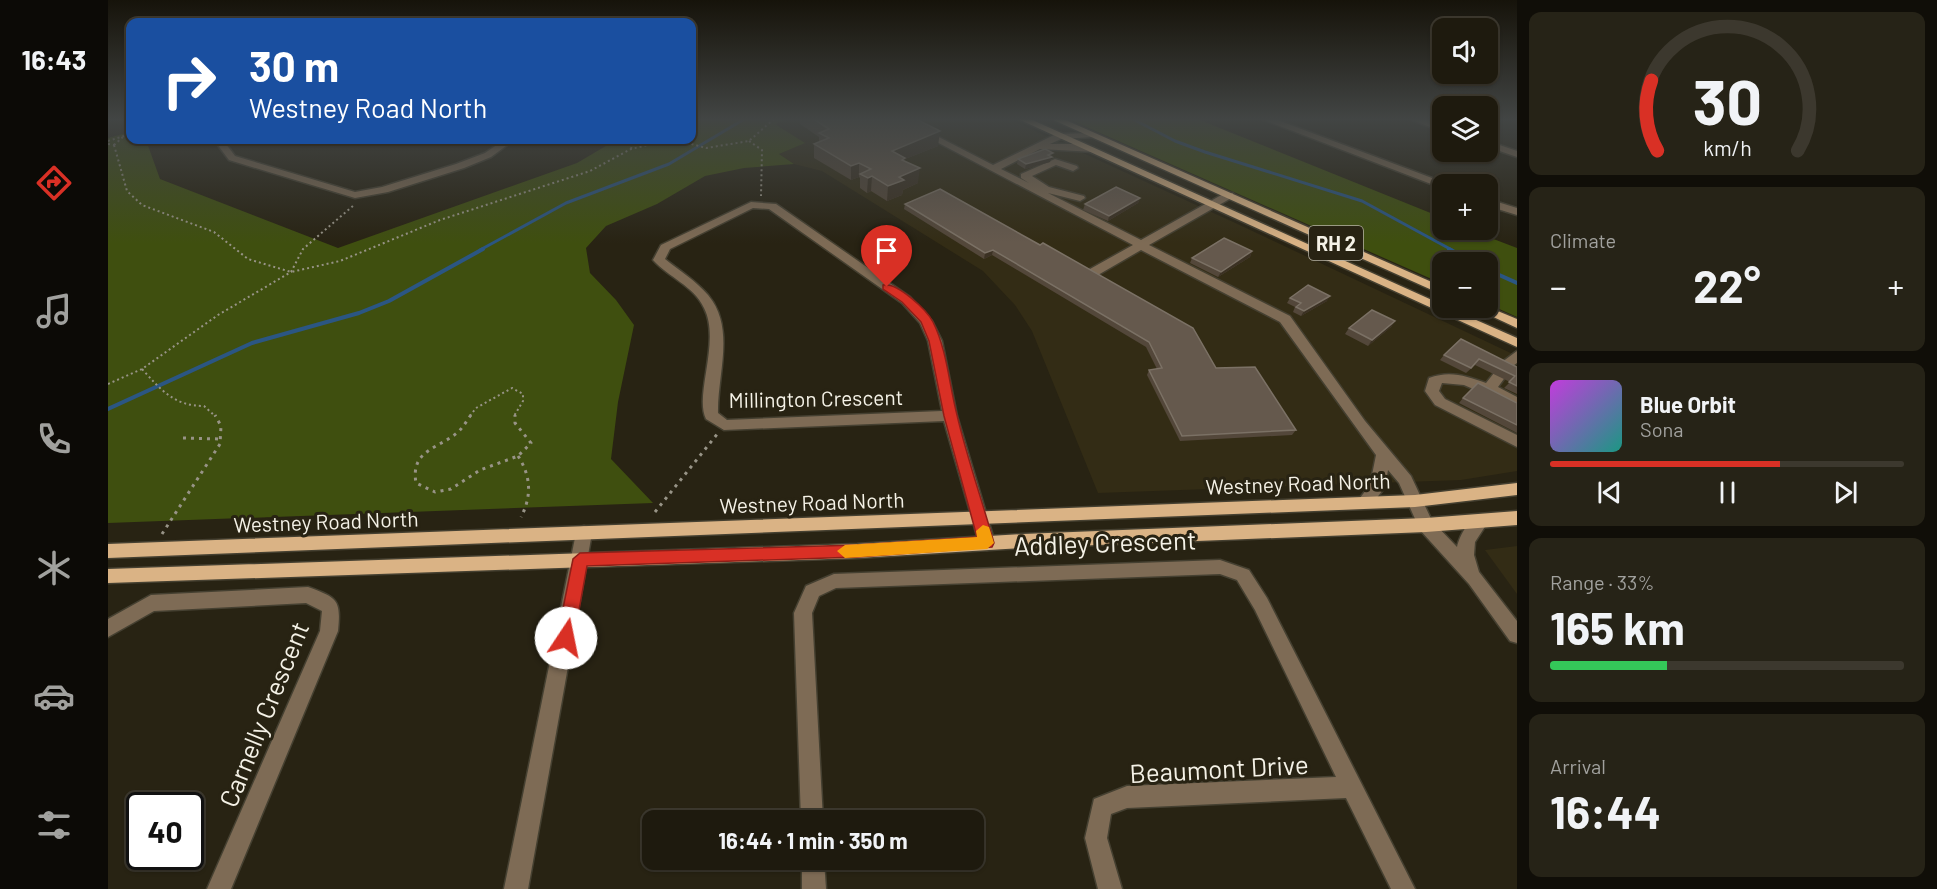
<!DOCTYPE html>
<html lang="en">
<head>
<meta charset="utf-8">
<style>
	:root { --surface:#1e1a0e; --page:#262317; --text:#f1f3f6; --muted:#a1a19e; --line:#3c382e; --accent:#d93025 }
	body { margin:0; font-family:Barlow,sans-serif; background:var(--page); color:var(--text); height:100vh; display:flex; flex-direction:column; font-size:22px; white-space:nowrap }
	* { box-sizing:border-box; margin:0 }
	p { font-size:20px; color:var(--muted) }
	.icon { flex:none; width:33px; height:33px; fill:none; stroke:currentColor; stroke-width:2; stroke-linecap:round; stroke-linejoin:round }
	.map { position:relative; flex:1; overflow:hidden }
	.side { display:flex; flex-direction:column; gap:12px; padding:12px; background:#100e08; width:420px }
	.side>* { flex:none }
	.hud { position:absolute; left:18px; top:18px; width:570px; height:126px; border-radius:12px; box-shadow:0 2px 4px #0004,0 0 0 2px var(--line); background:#1a4fa0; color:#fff; overflow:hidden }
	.buttons { position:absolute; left:1324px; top:18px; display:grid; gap:12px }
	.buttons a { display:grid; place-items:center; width:66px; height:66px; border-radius:12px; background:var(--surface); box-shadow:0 2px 4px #0004,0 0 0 2px var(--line); font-size:30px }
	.speed { position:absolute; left:18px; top:792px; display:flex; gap:12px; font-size:30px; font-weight:700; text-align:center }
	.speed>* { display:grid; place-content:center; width:78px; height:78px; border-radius:50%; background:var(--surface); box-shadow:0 2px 4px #0004,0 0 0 2px var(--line); line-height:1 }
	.speed .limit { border:3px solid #111; border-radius:9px; background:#fff; color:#111 }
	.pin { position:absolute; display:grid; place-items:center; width:51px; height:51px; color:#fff; margin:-62px -26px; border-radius:50% 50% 50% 0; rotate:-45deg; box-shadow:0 0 6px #0007 }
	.pin .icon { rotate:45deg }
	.me { position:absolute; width:66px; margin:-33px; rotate:11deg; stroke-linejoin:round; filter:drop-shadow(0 0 4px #0008) }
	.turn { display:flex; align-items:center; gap:21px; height:126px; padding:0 24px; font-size:27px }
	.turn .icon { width:78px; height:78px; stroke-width:2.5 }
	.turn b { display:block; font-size:42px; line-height:51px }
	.big { font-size:45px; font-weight:700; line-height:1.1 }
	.side .card { flex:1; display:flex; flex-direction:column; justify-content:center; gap:9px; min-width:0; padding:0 21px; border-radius:12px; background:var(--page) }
	.side .dial { align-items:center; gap:0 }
	.dial svg { height:156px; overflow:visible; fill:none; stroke:var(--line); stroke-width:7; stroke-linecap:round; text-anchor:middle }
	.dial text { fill:var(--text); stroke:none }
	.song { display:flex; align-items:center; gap:18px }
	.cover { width:72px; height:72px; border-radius:9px; background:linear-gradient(135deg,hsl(290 70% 55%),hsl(170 70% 35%)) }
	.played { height:6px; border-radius:3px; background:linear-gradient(90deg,var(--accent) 65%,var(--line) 65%) }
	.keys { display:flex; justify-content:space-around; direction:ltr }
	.heat { display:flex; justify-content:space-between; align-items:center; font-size:33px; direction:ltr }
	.charge { height:9px; border-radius:4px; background:linear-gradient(90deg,#34c759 33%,var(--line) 0) }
	.trip { position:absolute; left:534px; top:810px; width:342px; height:60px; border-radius:12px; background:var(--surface); box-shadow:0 2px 4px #0004,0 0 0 2px var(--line); font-weight:700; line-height:60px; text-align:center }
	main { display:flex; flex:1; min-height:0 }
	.tab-bar { display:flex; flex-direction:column; width:108px; justify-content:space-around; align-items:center; background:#0c0a06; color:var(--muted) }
	.tab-bar .icon { width:42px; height:42px }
	.tab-bar .on { color:var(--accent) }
	.tab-bar b { font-size:27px; color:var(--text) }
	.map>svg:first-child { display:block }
</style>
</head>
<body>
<main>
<nav class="tab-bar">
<b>16:43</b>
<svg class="icon on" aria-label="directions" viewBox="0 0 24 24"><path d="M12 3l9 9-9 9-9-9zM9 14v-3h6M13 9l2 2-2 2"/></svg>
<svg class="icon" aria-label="music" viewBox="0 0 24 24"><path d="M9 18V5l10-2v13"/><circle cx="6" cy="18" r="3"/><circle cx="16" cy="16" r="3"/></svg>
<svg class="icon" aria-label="phone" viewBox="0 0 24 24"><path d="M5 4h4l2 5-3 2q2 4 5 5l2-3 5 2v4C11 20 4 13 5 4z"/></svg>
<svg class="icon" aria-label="climate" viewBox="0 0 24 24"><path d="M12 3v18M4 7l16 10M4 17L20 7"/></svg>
<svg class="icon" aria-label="car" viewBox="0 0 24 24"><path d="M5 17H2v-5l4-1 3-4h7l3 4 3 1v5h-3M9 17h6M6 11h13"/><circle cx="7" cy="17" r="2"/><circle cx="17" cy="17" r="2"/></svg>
<svg class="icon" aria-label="filters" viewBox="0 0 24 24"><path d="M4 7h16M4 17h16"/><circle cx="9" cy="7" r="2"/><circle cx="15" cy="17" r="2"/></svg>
</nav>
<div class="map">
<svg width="1409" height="889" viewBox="0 0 1409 889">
	<rect width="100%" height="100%" fill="#282313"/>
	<!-- built -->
	<g fill="#332c15">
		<path d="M681,118H899L1136,227L1409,356V471L1353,480L990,493L924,331L907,305L875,271L714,171L686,164L671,154L696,143L666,123Z"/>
		<path d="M1409,546V594L1377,550Z"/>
	</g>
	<!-- green -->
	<g fill="#3f4f0f">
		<path d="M593,118H681L667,124L697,143L671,154L686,164L636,168L597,176L549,204L498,226L478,248L482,273L508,300L526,325L510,402L503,459L545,503L0,523V138L22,132V140H38L52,179L230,248L469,163L508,140H584V121Z"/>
		<path d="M958,118H1087L1335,218V230H1362L1409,248V317L1380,304V262H1335V284Z"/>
	</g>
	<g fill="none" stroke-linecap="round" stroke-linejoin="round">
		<!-- stream-far1 -->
		<g stroke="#2b5683" stroke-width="3">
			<path d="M1023,118L1067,141L1097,152L1254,201L1344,250"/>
			<path d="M372,250L458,203L561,164L638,118"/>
		</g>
		<!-- stream -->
		<g stroke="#2b5683" stroke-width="4">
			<path d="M1341,249L1365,262"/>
			<path d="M1380,270L1409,283"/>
			<path d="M0,409L144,343L251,313L281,301L375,249"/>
		</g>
		<!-- minor casing -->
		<g stroke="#454031" stroke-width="3">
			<g id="minor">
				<path d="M783,118H794L885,165L948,134L985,133V137L953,139L942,144H968L986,148V152L932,149L893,169L921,183L913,178V174L947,159L969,166L970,168L965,171L948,165L924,176L941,187L976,196L977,198L972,201L940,193L1033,240L1117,193H1125V197L1041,245L1182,316L1257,421L1303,476L1324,521L1349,547C1352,535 1363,512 1378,517L1380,522L1367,542L1366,555L1371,572L1409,621V643L1402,641L1361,584L1312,530L1291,483L1280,470L1277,487L1262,507H1250L1248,503L1262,485L1268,455L1172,322L1033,250L990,275H982V269L1025,245Z"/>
				<path d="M1151,118H1164L1340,184H1335V188L1331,187Z"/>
				<path d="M1299,118H1313L1335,126V132Z"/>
				<path d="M106,140H115L127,156L247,192L274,187L348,164L377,153L396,140H406L383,157L356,168L280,192L247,198L121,160Z"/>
				<path d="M1380,141L1409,151V157L1380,147Z"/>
				<path d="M1380,199L1409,208V215L1380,206Z"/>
				<path d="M643,202L668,204L802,297L824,321L834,341L849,416L887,543L885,548L879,550L873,548L871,543L836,421L616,430L598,419C586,395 613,341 596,308C586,286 560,277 545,260L553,245ZM645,208L661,209L794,303L812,323L820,341L834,411L619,420L610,413C609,375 628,328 600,295C588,281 572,271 557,259L562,249Z"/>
				<path d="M1409,351V363L1395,373L1398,376L1390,387L1409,397V408L1356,385L1334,383L1331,391L1337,399L1409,435V447L1327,405L1317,391L1321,378C1342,370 1358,376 1378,383L1386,373L1391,371L1388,368L1390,365Z"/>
				<path d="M476,526L482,528L484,533L420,889H396L468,533L470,528Z"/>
				<path d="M1112,560L1141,570L1159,598L1307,889H1283L1238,798L1019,808L1003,814L999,838L1014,889H990L977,838L986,799L1019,786L1228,777L1147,610L1129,580L1112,574L728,588L711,596L704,613L715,820H693L686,613L698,586L726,574Z"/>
				<path d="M200,587C230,598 233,600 230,631L123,889H99L212,631L214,611L198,603L46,611L0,637V619L43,595Z"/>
				<path d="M694,860H716L718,889H694Z"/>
			</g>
		</g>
		<!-- major casing -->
		<g stroke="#454031" stroke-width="3">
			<g id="major">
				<path d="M908,118H920L1335,305V308H1341L1409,338V347Z"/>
				<path d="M941,118H953L1335,287V295Z"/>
				<path d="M1380,307L1409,319V328L1366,308Z"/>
				<path d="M1409,483V495L1307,507L0,558V544L1307,495Z"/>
				<path d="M1409,511V525L1318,532L915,548L749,558L0,583V569L749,544L915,534L1318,518Z"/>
			</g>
		</g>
		<!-- path-far1 -->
		<g stroke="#989487" stroke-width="2" stroke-dasharray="2 3" stroke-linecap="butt">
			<path d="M569,140L598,148L641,141L667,118"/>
			<path d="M0,141L22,134"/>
			<path d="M641,141L654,150L653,196"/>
			<path d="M0,144L6,145"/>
			<path d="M6,145L19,191L34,205L106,232L140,259L183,272L232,261L332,220L482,171L523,149L560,140"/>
			<path d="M6,145L16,136"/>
			<path d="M523,149L525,140"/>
			<path d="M34,369C53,390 66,406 96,406L107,416"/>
			<path d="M0,384L34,369L110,315L183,272L195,249L246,205"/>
			<path d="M362,416L368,408L404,388L415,394V401L406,416"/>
		</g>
		<!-- path -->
		<g stroke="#989487" stroke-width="3" stroke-dasharray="3 5" stroke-linecap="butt">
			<path d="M363,415C359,420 356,426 352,430C333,449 302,448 308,483L327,492L343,489L372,470L410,456L423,443L407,423V415"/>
			<path d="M75,438L112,439"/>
			<path d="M410,456C423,476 424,496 413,517"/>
			<path d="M547,512L610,433"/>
			<path d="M54,534L112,444L113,426L107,415"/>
		</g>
		<!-- minor -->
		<use href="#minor" fill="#7e6b55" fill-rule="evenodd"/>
		<!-- major -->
		<use href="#major" fill="#dab385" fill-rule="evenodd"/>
	</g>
	<!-- wall -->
	<g fill="#53473a">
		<path d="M692,118H806L830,146L797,159V161L810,183L795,190L794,195L779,201L763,191L759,193L752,188V178L751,177L743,180L706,158V144L711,142V137L692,124Z"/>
		<path d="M943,158L942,162L917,169L909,164L910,159L944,158Z"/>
		<path d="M1032,198L1030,203L1000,221L975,210L977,204Z"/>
		<path d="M797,204L1108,368L1188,430L1184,435L1072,441L1039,375L1041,370L1049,369L1038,347L884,255L876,259L796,209Z"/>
		<path d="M1144,251L1142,257L1110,277L1082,263L1084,258Z"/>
		<path d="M1182,298L1219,301L1193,316L1185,312L1187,307L1179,303Z"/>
		<path d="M1287,321L1283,327L1260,346L1237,334L1241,328Z"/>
		<path d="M1353,339L1409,367V394L1396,388L1402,382L1367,365L1358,373L1332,360L1336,355Z"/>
		<path d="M1355,398L1409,403V433L1351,403Z"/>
	</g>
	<!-- shaded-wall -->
	<g fill="#3b3123">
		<path d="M832,131L830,146L797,159L796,172L784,151Z"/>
		<path d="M945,153L942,162L917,169L918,164Z"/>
		<path d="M751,163V177L743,180V166Z"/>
		<path d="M812,168L810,183L795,190L794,195L779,201L780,186L791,177Z"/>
		<path d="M764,176L763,191L759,193L760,178Z"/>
		<path d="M1032,198L1030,203L1000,221L1001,216Z"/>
		<path d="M885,250L884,255L876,259L877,253Z"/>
		<path d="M1144,251L1142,257L1110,277L1113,272Z"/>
		<path d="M1222,296L1219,301L1193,316L1196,311Z"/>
		<path d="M1287,321L1283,327L1260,346L1264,340Z"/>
	</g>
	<!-- building -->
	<g fill="#65594d" stroke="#7b7165" stroke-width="1.5">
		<path d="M704,118H806L832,131L784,151L797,158L794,160L812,168L791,177L796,180L780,186L764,176L760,178L752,174L763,169L751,163L743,166L706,144L721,138L711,133L721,129Z"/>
		<path d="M937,149L945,153L940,155L944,157L918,164L910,159Z"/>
		<path d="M1008,187L1032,198L1001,216L977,204Z"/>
		<path d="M832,189L932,245L935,243L1085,328L1108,368L1147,367L1188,430L1074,436L1041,370L1054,368L1041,342L885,250L877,253L797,204Z"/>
		<path d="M1116,238L1144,251L1113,272L1084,258Z"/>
		<path d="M1200,285L1222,296L1196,311L1188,307L1193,303L1182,298Z"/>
		<path d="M1264,310L1287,321L1264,340L1241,328Z"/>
		<path d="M1353,339L1409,367V386L1401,382L1407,376L1371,359L1363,368L1336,355Z"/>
		<path d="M1370,383L1409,403V425L1355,398Z"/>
	</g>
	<!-- sky -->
	<linearGradient id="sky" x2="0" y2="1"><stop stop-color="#16130a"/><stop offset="0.49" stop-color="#424544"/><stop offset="1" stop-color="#424544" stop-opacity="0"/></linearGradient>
	<rect width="1409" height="243" fill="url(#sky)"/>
	<!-- route -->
	<path fill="#d93025" stroke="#8d1f18" stroke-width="1.5" d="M775,285C789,282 819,310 825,322C839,350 841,384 849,415C859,458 874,500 886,543L884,547L749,557L479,566L466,638L464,643L458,645L452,643L449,638L465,559L472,553L749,545L869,537L836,416L821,341L813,322L794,302L775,289Z"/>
	<!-- slow -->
	<path fill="#f59e0b" d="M875,525L881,527L886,543L879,549L737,558L729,551L737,545L869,537L868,531Z"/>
	<g text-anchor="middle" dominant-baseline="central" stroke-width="6" stroke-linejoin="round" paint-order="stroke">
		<!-- shield labels -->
		<rect fill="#282313" stroke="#b8b4a7" stroke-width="1.5" x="1201" y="226" width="54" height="34" rx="4.5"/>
		<g font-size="20" font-weight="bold" fill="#f5f2e7">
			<text x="1228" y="243">RH 2</text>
		</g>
		<!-- street labels -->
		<g font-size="21" fill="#f5f2e7" stroke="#282313">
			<text transform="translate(708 398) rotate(-1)">Millington Crescent</text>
			<text transform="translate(1190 483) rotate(-2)">Westney Road North</text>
			<text transform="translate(704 502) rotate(-2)">Westney Road North</text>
			<text transform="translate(218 521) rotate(-2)">Westney Road North</text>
		</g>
		<!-- near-street labels -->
		<g font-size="26" fill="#f5f2e7" stroke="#282313">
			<text transform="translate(997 542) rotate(-2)">Addley Crescent</text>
			<text transform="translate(155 714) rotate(-68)">Carnelly Crescent</text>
			<text transform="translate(1111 768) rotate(-3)">Beaumont Drive</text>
		</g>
	</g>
</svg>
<div class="buttons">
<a><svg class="icon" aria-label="sound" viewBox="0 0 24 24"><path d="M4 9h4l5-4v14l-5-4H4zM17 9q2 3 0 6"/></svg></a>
<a><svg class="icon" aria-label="layers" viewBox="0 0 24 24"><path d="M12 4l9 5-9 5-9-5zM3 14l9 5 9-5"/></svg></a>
<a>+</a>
<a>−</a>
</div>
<div class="speed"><div class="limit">40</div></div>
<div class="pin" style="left:779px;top:287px;background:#d93025"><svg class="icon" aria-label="arrive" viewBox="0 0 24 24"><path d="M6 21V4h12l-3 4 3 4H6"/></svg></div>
<svg class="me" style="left:458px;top:638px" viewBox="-20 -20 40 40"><circle r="19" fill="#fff"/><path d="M0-13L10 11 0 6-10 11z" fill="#d93025"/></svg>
<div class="trip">16:44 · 1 min · 350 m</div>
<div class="hud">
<div class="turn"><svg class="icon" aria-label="right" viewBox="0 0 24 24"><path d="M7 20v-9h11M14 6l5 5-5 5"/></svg><div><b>30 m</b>Westney Road North</div></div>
</div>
</div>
<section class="side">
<div class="card dial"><svg viewBox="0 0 100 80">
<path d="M14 69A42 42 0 1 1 86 69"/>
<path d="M14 69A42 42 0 0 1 11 33" stroke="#d93025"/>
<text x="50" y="56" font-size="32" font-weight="700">30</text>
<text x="50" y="72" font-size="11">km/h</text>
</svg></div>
<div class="card"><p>Climate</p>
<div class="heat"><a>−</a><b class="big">22°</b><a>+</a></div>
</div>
<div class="card">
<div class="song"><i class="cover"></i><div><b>Blue Orbit</b><p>Sona</p></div></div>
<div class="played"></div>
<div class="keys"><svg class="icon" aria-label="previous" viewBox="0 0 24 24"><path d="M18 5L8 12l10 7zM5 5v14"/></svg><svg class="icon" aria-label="pause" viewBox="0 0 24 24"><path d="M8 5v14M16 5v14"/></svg><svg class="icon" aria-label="next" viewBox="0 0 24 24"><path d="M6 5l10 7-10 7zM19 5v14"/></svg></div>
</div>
<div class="card"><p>Range · 33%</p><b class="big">165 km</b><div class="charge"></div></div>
<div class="card"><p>Arrival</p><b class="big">16:44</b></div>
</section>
</main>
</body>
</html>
